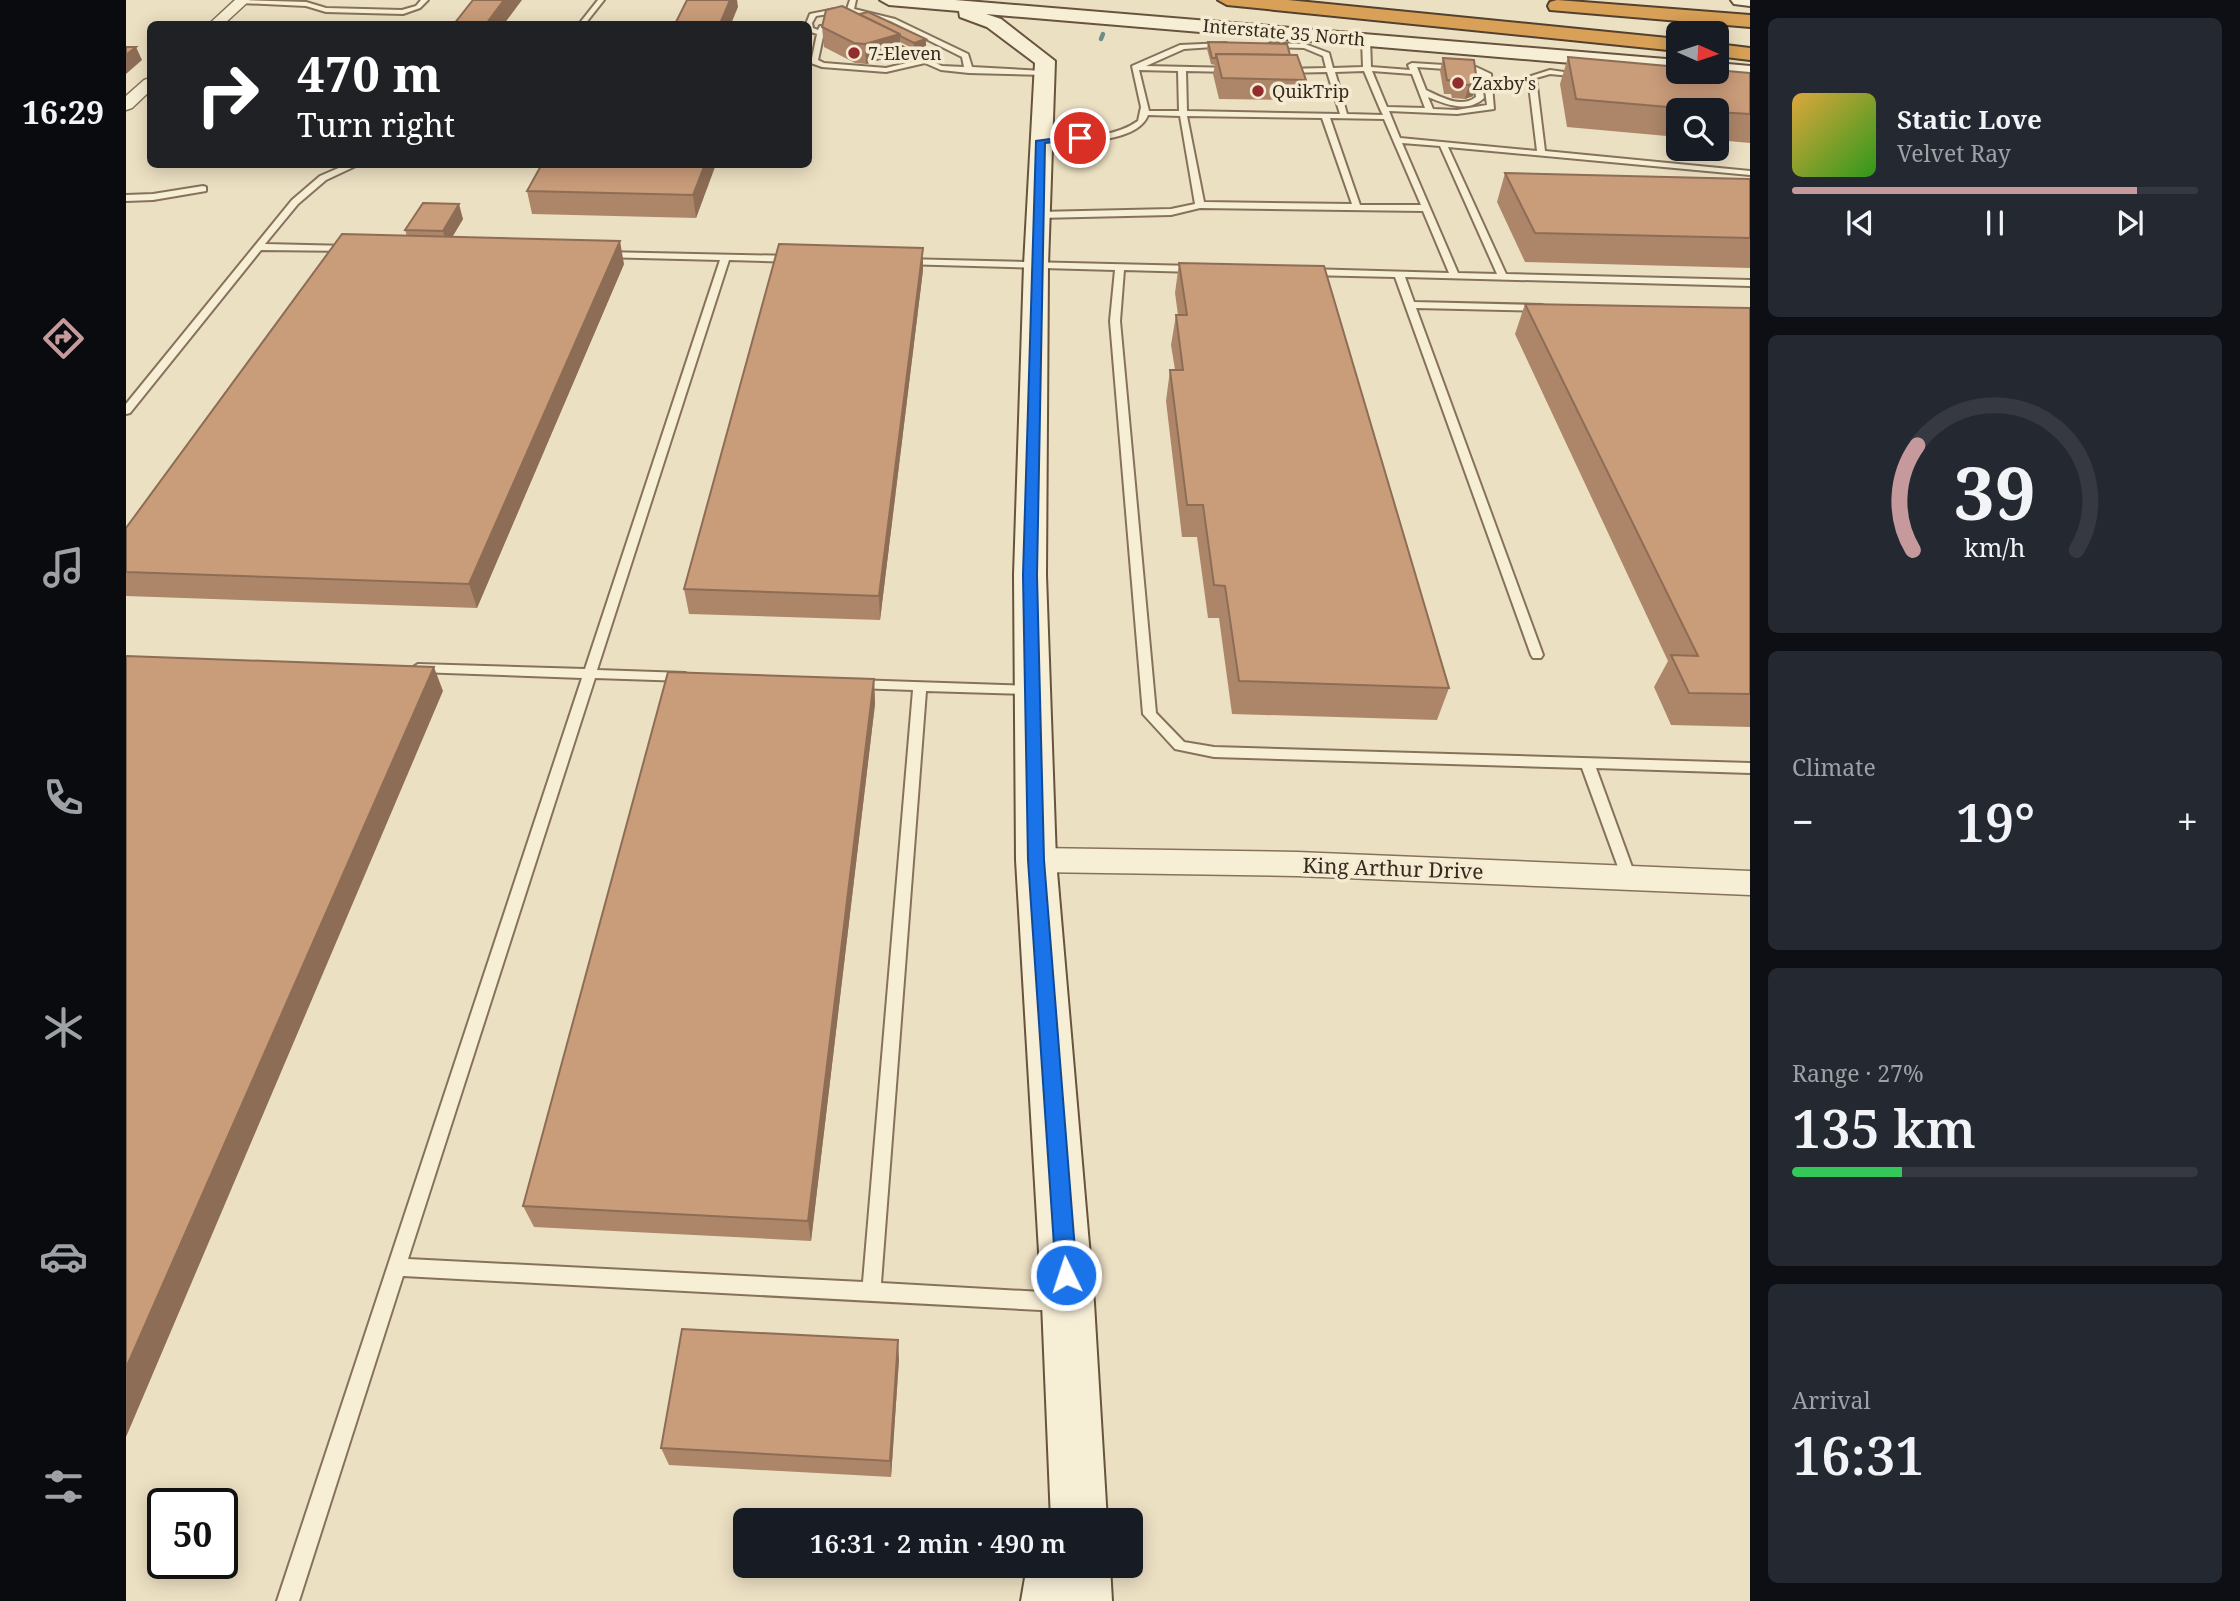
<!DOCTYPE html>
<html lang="en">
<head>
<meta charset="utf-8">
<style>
	:root { --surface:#171b24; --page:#242831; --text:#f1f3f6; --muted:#9ea1a6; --line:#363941; --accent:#c69a9c }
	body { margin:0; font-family:"Noto Serif",serif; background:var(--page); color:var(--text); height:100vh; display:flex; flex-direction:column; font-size:26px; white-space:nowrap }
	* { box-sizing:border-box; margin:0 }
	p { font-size:23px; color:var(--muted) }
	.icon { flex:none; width:38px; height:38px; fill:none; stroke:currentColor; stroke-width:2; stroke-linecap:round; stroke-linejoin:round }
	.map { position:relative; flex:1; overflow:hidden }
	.details { display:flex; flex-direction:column; gap:18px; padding:18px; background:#0d0f14; width:490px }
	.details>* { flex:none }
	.top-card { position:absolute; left:21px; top:21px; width:665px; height:147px; border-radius:10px; box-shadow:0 4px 18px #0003; background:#202124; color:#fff; overflow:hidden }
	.needle { width:46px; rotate:93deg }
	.buttons { position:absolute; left:1540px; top:21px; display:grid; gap:14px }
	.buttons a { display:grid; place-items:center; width:63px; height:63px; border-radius:10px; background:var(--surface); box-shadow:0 4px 18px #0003; font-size:35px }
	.speed { position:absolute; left:21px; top:1488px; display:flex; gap:14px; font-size:35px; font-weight:700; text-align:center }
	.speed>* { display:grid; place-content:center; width:91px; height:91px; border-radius:50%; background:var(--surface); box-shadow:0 4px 18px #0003; line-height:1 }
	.speed .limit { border:4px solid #111; border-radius:10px; background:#fff; color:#111 }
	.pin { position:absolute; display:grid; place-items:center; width:60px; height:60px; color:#fff; margin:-30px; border:4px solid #fff; border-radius:50%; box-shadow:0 2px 7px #0007 }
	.me { position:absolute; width:77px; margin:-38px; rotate:356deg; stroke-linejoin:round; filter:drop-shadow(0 0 5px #0008) }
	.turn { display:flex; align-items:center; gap:24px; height:147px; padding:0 35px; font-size:32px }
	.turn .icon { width:91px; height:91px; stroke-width:2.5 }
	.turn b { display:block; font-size:49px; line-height:60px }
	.big { font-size:52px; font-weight:600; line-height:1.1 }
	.details .tile { flex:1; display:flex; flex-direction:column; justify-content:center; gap:10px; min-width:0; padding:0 24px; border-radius:10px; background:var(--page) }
	.details .dial { align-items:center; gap:0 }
	.dial svg { height:182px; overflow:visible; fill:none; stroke:var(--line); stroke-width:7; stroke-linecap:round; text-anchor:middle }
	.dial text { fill:var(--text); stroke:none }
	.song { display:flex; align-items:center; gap:21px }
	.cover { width:84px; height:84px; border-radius:10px; background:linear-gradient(135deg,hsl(40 70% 55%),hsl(110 70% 35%)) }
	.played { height:7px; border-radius:4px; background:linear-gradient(90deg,var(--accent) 85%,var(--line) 85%) }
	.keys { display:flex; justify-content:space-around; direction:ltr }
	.heat { display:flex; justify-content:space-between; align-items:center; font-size:38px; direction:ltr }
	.charge { height:10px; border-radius:5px; background:linear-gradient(90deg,#34c759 27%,var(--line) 0) }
	.trip { position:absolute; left:607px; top:1508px; width:410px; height:70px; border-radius:10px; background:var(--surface); box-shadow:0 4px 18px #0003; font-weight:600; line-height:70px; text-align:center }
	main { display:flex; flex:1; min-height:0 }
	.menu { display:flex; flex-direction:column; width:126px; justify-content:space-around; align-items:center; background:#090b0e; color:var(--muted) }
	.menu .icon { width:49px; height:49px }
	.menu .active { color:var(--accent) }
	.menu b { font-size:32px; color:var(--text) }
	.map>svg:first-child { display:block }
</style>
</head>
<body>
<main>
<nav class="menu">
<b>16:29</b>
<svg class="icon active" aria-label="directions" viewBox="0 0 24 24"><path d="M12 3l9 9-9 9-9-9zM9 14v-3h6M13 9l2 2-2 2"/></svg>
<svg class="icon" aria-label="music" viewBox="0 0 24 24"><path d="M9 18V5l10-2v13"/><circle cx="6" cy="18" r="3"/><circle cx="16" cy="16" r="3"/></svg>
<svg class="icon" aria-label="phone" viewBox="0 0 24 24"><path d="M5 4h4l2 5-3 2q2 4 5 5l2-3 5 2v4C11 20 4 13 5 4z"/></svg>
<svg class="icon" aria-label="climate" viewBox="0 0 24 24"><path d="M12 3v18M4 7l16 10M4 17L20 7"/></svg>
<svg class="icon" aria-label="car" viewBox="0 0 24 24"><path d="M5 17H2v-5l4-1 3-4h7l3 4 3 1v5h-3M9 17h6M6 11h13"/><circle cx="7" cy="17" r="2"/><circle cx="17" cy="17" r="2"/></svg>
<svg class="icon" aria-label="filters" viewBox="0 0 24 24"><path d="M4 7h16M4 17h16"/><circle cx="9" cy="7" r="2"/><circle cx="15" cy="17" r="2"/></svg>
</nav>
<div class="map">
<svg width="1624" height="1601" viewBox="0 0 1624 1601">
	<rect width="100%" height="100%" fill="#ece0c3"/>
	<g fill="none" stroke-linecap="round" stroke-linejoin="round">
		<!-- stream -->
		<path stroke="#6c8d85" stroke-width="4.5" d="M975,39L977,34"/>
		<!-- service casing -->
		<g stroke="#86725b" stroke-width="4">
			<g id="service">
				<path d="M112,0L180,2L200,8L276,10L290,6L295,0H302L294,8L277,14L200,12L180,6L115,3Z"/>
				<path d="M472,0H478L459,24H453Z"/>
				<path d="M724,0H730L728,9L769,19L842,54L846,67L918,71L922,73L918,75L843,73L815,70L799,63L760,72L696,67L685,63L691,34L682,31V24H680L684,14L709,9H721ZM709,13H720L717,22L723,26L726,24L724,21L726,13L764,21L836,57L838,67L816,66L757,38L755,41L793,60L760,68L698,63L692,60L699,27L694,26L692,30L687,28L686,23L690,16Z"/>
				<path d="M1240,37L1244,39L1245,67L1284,70L1282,65L1286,63L1350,67L1365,74L1368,109L1331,114L1263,111L1274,138L1411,151L1402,77L1424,70L1459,75L1455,77L1424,74L1410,78L1419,151L1624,171V175L1322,147L1380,274L1624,280V286L1279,277L1288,302L1416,305L1421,308L1416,311L1290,308L1417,655L1415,658H1407L1405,655L1269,277L1181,275L1176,272L1181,269L1323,273L1297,211L1074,208L1045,215L912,218L908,215L912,212L1045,209L1069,204L1054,116L1022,115C1011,145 941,142 914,143L910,141L914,139C946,137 985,140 1012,121L1015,107L1006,66L1054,45L1100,43L1102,46L1058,49L1020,66L1109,68V72H1106L1060,71L1061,111L1214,114L1201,72L1158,73L1154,71L1158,69L1200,68L1197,56L1178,48L1145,47L1141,45L1145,43L1179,44L1203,53L1207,68L1237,67L1236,39ZM1291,67L1347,71L1350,97C1335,109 1315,97 1300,90ZM1013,70L1052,71L1053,111H1023ZM1238,71L1254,109L1257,115L1221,114L1209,72ZM1246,71L1286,74L1299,108L1261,107ZM1354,74L1357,75L1361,105L1331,110L1307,109L1302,97C1321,105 1342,113 1358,98ZM1061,116L1196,118L1226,204L1078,202ZM1204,118L1258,119L1295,205H1234ZM1276,143L1314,146L1371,274L1332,273Z"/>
				<path d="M222,164H234L200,180L172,204L139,244L223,246L226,247V251L135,250L4,413L0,414V404L166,200L194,176Z"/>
				<path d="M77,186L80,187V191L27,200L0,201V195L27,194Z"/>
				<path d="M477,252L667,256L672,259L667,262L603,260L471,670L559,673L565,677L559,681L469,678L282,1259L737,1282L787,690L729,688L723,684L729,680L905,686L911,690L905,694L800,691L755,1283L934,1293L941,1296L943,1302L941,1308L934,1311L277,1276L173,1601H151L456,678L292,672L286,668L292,664L459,669L594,260L474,257V253Z"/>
				<path d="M778,259L1069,266L1074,269L1069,272L998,270L994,321L1030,713L1058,742L1088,747L1624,763V773L1470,768L1510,878L1508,882H1498L1496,878L1456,768L1088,757L1049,749L1017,714L984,321L989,270L775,264V260Z"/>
			</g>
		</g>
		<!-- minor casing -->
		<g stroke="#86725b" stroke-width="3">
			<g id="minor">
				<path d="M109,0H124L98,24H83Z"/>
				<path d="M24,78V91L6,108L0,110V96L18,80Z"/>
				<path d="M910,848L1171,852L1624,871V895L1171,876L910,872L899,868L895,860L899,852Z"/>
			</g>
		</g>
		<!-- secondary casing -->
		<g stroke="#67533e" stroke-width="4">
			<g id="secondary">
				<path d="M754,0H829L1552,60V72L860,14L875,19L929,61L922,265L920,575L930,860L968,1303L981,1521H925L916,1303L890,860L888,575L898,265L909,63L861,27L834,17L833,11L763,5Z"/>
				<path d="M1605,0H1624V6L1608,4Z"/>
				<path d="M1591,63L1624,66V78L1584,73L1591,72Z"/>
				<path d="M901,1566H984L986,1601H895Z"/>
			</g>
		</g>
		<!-- motorway casing -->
		<g stroke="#53402f" stroke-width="4">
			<g id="motorway">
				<path d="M1092,0H1162L1552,39V51L1101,5Z"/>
				<path d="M1431,0L1624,15V27L1424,10L1422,6L1424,2Z"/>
				<path d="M1591,44L1624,48V60L1591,56Z"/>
			</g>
		</g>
		<!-- service -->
		<use href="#service" fill="#f7eed6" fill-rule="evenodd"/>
		<!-- minor -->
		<use href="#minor" fill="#f7eed6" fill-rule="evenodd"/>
		<!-- secondary -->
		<use href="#secondary" fill="#f7eed6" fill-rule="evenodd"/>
		<!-- motorway -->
		<use href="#motorway" fill="#d8a157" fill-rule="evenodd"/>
	</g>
	<!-- wall -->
	<g fill="#ad8669">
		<path d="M700,10L800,46L788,49L774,42V54L740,64L729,63L698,47L696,27Z"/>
		<path d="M1082,42L1164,55L1180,80L1176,100L1093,99L1087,74L1089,65L1085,64L1081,49Z"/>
		<path d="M1442,57L1624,73V143L1591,140V110H1552V137L1441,127L1434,84Z"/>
		<path d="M1317,58L1351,82L1347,96L1339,99L1326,98L1325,94H1318L1314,71Z"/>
		<path d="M590,164L570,218L406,214L401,191Z"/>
		<path d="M1379,173L1624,179V268L1399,262L1371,202Z"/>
		<path d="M337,219L326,237L498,264L351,608L0,596V528L281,236L279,230Z"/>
		<path d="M1053,263L1323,688L1311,720L1106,714L1093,618H1082L1071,537H1056L1040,401L1044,370H1049L1045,345L1050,315H1052L1049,293Z"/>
		<path d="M797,270L754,620L563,614L558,589Z"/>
		<path d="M1399,304L1624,308V727L1545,725L1528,687L1542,661L1389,334Z"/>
		<path d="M748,679L749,704L685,1241L408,1227L397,1206Z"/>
		<path d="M773,1359L765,1477L543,1465L535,1448Z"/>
	</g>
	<!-- shaded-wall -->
	<g fill="#8d6d55">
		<path d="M378,0H396L378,24H360Z"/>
		<path d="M604,0H611L612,7L605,24H594Z"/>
		<path d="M774,34V54L740,64L739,44Z"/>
		<path d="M800,39V46L788,49V43Z"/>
		<path d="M10,47L16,60L0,74V55Z"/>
		<path d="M1351,82L1347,96L1339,99L1343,85Z"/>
		<path d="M579,164H590L570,218L567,195Z"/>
		<path d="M333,204L337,219L321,246L317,231Z"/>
		<path d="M494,241L498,264L351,608L343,584Z"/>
		<path d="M797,248V270L754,620L753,596Z"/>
		<path d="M308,667L317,691L0,1437V1368Z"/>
		<path d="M748,679L749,704L685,1241L682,1221Z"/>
		<path d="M772,1340L773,1359L765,1477L764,1461Z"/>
	</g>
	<!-- building -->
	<g fill="#c99c7a" stroke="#8d6d55" stroke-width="2">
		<path d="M347,0H378L360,24H328Z"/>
		<path d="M561,0H604L594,24H549Z"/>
		<path d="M716,6L774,34L739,44L728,43L696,27L700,10Z"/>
		<path d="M742,12L800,39L788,43L774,36V34L733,14Z"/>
		<path d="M1082,42L1161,44L1164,55L1090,54V58H1086Z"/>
		<path d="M0,47H10L0,55Z"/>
		<path d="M1090,54L1171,55L1180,80L1096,78Z"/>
		<path d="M1442,57L1552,67V72H1591V70L1624,73V114L1591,112V110H1576L1450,99Z"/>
		<path d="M1317,58L1348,60L1351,82L1343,85L1329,84V81L1321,80Z"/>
		<path d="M416,164H579L567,195L401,191Z"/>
		<path d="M1379,173L1624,179V238L1409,233Z"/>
		<path d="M297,203L333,204L317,231L279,230Z"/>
		<path d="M216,234L494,241L343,584L0,572V528Z"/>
		<path d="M653,244L797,248L753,596L558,589Z"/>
		<path d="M1053,263L1198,266L1323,688L1113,681L1099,586L1088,585L1077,505H1061L1044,370H1057L1050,315H1061Z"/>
		<path d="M1399,304L1624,308V694L1563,693L1545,655L1572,656Z"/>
		<path d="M0,656L308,667L0,1368Z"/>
		<path d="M542,672L748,679L682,1221L397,1206Z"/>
		<path d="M556,1329L772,1340L764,1461L535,1448Z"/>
	</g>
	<!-- route -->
	<path fill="#1a73e8" stroke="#114b97" stroke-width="2" d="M954,135L957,136V139L919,143L911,575L918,860L951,1275L947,1282L940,1285L933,1282L930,1275L902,860L897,575L910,141Z"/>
	<!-- markers -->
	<g fill="#922d2d" stroke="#f4ebd2" stroke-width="2.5">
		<circle cx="728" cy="53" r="7"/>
		<circle cx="1332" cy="83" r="7"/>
		<circle cx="1132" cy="91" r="7"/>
	</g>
	<g text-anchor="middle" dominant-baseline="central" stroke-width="7" stroke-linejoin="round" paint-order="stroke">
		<!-- far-street labels -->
		<g font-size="18" fill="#362a1e" stroke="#f4ebd2">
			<text transform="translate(1158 32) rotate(5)">Interstate 35 North</text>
		</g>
		<!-- far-poi labels -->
		<g font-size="18" fill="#362a1e" stroke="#f4ebd2" text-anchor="start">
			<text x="742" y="53">7-Eleven</text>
			<text x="1346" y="83">Zaxby's</text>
			<text x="1146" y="91">QuikTrip</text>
		</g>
		<!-- street labels -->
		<g font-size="21" fill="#362a1e" stroke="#f4ebd2">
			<text transform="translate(1267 868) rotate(2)">King Arthur Drive</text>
		</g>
	</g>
</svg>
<div class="buttons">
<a><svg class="needle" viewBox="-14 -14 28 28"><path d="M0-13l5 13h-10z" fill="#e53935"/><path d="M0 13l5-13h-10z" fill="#9ea1a6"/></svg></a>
<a><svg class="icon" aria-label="search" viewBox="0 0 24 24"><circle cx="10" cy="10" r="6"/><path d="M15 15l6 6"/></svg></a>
</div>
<div class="speed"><div class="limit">50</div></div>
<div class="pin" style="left:954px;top:138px;background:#d93025"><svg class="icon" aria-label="arrive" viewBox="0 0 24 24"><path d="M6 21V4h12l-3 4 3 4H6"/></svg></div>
<svg class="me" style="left:940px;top:1275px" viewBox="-20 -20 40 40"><circle r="17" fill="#1a73e8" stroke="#fff" stroke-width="3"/><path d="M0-11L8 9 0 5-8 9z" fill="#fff"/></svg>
<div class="trip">16:31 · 2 min · 490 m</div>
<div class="top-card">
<div class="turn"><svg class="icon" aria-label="right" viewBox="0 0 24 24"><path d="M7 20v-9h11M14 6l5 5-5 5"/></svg><div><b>470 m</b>Turn right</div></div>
</div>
</div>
<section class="details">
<div class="tile">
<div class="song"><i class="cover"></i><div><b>Static Love</b><p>Velvet Ray</p></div></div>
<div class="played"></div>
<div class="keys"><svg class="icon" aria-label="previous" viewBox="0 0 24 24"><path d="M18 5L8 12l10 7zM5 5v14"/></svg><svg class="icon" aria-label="pause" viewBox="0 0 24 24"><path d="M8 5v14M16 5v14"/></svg><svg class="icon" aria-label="next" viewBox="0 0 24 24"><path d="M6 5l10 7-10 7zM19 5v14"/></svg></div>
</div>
<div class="tile dial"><svg viewBox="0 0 100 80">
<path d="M14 69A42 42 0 1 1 86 69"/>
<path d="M14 69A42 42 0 0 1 16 23" stroke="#c69a9c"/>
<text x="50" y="56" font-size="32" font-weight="700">39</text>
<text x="50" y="72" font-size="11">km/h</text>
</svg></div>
<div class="tile"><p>Climate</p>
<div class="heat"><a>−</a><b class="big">19°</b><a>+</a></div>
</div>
<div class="tile"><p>Range · 27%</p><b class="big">135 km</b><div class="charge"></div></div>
<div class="tile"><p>Arrival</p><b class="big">16:31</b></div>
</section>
</main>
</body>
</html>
